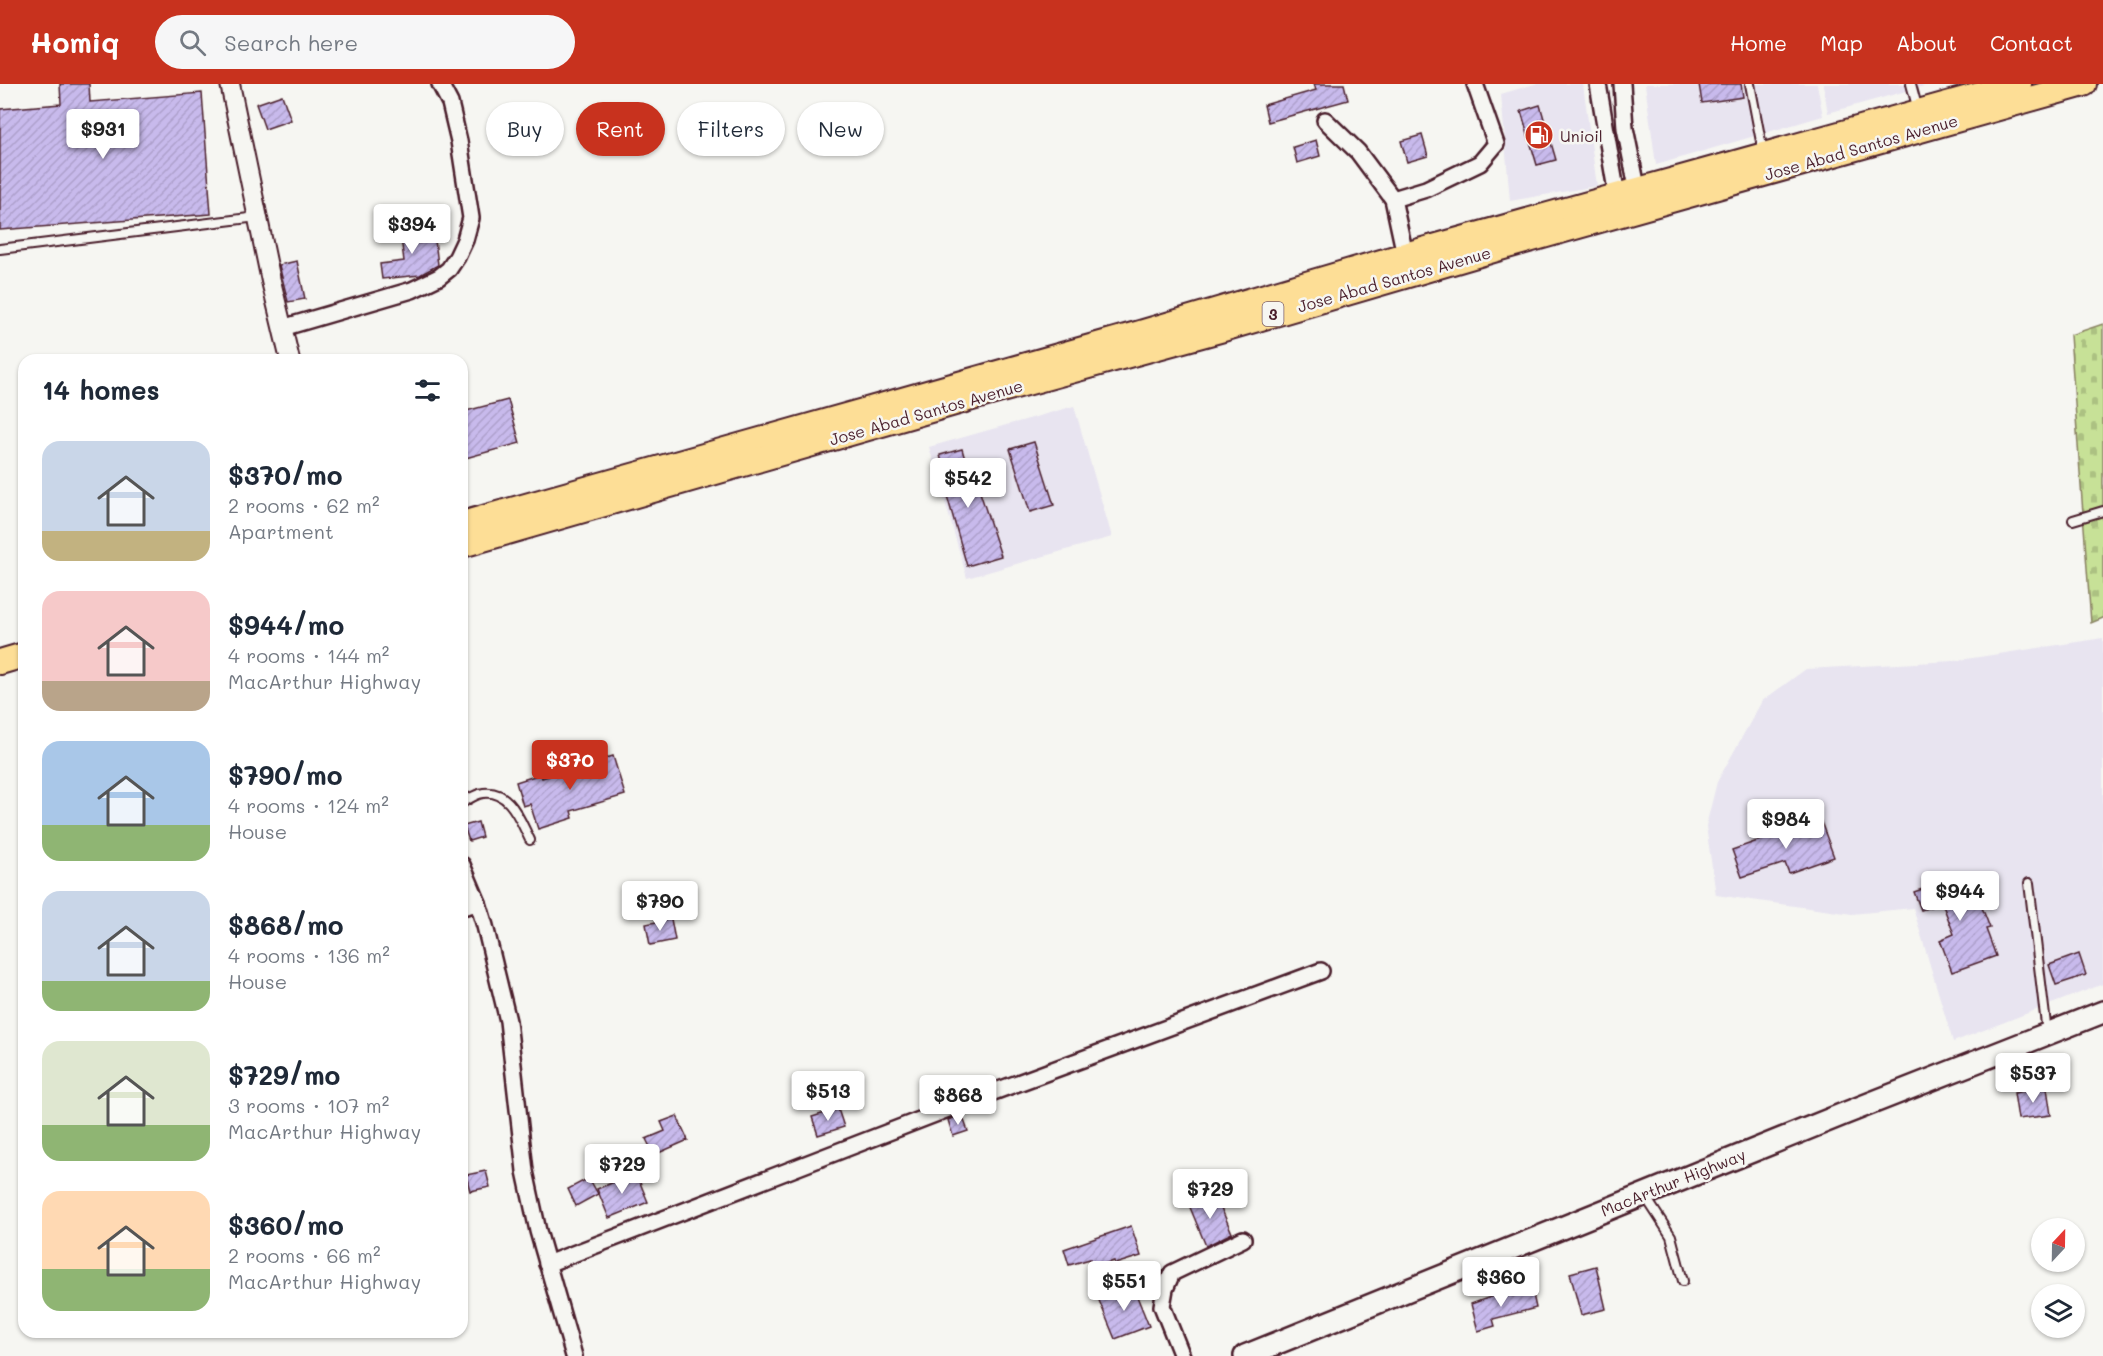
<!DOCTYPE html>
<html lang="en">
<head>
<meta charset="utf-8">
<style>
  :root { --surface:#fff; --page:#f6f6f7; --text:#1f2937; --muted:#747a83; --accent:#c8321e }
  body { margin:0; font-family:Mali,sans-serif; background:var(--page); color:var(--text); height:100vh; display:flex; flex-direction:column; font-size:22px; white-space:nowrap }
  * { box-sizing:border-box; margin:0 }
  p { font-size:20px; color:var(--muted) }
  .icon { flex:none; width:33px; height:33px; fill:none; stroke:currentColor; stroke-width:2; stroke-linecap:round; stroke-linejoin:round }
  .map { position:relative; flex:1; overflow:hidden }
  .drawer { position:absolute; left:18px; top:270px; width:450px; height:984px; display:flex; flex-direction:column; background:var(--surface); border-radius:18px; box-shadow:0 2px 4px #0004 }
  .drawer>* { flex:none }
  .banner { position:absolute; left:486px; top:18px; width:570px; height:54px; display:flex; gap:12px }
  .needle { width:39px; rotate:22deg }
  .buttons { position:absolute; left:2031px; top:1134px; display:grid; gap:12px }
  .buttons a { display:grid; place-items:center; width:54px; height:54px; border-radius:50%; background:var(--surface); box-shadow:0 2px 4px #0004; font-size:30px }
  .price { position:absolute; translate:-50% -51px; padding:0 14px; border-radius:6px; background:#fff; color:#222; font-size:20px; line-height:39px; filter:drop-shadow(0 2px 3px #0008) }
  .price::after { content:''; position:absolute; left:50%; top:36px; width:18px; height:14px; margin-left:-9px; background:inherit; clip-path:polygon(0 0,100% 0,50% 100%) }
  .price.current { background:var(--accent); color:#fff }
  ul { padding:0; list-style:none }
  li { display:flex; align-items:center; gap:18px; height:150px; padding:0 24px }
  li span { display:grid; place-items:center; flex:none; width:168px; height:120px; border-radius:18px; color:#555 }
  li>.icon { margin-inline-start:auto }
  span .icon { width:72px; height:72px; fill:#fffc; stroke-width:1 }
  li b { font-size:26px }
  h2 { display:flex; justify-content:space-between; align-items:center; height:72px; padding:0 24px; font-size:26px }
  .pill { padding:0 21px; border-radius:27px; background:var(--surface); box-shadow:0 2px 4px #0004; font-size:21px; line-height:54px }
  .pill.current { background:var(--accent); color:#fff }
  header { display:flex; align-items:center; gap:36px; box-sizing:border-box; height:84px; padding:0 30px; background:var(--accent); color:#fff }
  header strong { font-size:28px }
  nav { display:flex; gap:33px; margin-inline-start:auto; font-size:21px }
  .search { width:420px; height:54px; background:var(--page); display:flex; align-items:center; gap:15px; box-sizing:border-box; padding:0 21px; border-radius:33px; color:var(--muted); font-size:22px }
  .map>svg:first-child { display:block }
</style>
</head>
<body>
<header>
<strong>Homiq</strong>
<div class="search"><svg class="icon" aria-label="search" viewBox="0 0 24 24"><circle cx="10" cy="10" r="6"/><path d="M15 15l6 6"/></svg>Search here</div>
<nav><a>Home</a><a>Map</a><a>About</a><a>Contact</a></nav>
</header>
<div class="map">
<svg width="2103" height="1272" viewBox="0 0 2103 1272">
  <defs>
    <pattern id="cemetery-stones" width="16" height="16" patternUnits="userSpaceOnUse" patternTransform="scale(1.5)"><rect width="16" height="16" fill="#c7e197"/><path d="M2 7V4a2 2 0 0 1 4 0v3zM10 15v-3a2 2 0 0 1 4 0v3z" fill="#acc182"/></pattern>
    <pattern id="building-hatch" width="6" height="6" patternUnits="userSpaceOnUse" patternTransform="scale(1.5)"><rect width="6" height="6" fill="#c8baec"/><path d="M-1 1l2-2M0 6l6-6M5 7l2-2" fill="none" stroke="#ad9fcb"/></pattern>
  </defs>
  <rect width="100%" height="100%" fill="#f6f6f2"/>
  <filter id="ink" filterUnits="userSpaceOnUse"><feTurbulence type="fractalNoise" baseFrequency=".0167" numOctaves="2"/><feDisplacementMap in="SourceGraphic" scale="12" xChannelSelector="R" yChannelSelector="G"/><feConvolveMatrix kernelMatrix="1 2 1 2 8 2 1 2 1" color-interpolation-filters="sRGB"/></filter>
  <g filter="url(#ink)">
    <g fill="#e8e4f0">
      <polygon points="1535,0 1583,0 1597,102 1510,117 1501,10"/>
      <polygon points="1645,0 1817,0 1823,32 1656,81"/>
      <polygon points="1823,0 1931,0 1828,29"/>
      <polygon points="1074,322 1112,453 967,494 929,363"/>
      <polygon points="2103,554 2103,900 1953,958 1913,824 1852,830 1716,811 1706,742 1717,698 1762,617 1806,585 1953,577"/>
    </g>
    <polygon fill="url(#cemetery-stones)" stroke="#888061" stroke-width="1.5" points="2103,240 2103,534 2091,539 2070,251"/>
    <g fill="url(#building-hatch)" stroke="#4a1f2b" stroke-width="1.5">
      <polygon points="60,0 89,0 90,18 202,9 211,130 0,146 0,25 61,20"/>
      <polygon points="1314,0 1344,0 1348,16 1268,38 1264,21 1316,6"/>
      <polygon points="1699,0 1741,0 1743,13 1702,19"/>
      <polygon points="282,11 291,36 265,45 256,20"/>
      <polygon points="1540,21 1556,76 1537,81 1521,27"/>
      <polygon points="1422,51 1428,72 1407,78 1401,57"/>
      <polygon points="1316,56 1320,72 1297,79 1293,63"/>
      <polygon points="416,137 419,159 435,156 438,181 420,191 382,195 380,180 404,177 399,139"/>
      <polygon points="297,177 305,215 288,218 279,181"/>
      <polygon points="508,316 520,359 462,375 462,328"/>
      <polygon points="1034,358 1054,421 1030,428 1010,365"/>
      <polygon points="962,365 966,379 970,378 1001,472 967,482 940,387 944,386 940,371"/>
      <polygon points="613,672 625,711 571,727 573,734 538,745 530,720 523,722 516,698 541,690 542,694"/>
      <polygon points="1820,735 1834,773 1789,789 1785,779 1742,793 1732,766"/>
      <polygon points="478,738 482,753 469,757 464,742"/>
      <polygon points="1962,791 1970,810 1976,808 1990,844 1986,845 1996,872 1952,888 1940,856 1954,850 1942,819 1921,826 1914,808"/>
      <polygon points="671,835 675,856 650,861 646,840"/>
      <polygon points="2079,870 2086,891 2056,901 2049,881"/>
      <polygon points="2047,1004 2051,1031 2018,1035 2014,1009"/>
      <polygon points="838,1025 844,1043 818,1051 812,1033"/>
      <polygon points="962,1031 968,1047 953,1052 948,1036"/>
      <polygon points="677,1032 688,1056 654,1071 646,1055 665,1047 661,1038"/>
      <polygon points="486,1087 490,1103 470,1107 466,1091"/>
      <polygon points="636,1089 648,1118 609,1134 597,1105"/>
      <polygon points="589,1094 598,1110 576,1122 568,1105"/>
      <polygon points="1215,1110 1232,1149 1206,1162 1189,1121"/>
      <polygon points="1131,1142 1141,1172 1115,1180 1114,1177 1092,1183 1090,1175 1069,1181 1064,1165"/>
      <polygon points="1596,1182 1606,1225 1581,1231 1570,1189"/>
      <polygon points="1132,1200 1149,1242 1115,1255 1098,1214"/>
      <polygon points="1510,1206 1512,1212 1532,1206 1536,1224 1493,1235 1495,1242 1478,1247 1471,1220"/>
    </g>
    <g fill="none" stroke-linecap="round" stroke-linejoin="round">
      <g stroke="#4a1f2b" stroke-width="12">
        <g id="service">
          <polyline points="1750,0 1763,68"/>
          <polyline points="1911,0 1918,26"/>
          <polyline points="0,165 257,133"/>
          <polyline points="2073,436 2103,427"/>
          <path d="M462,719C467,716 473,712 479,710C509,702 520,736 530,756"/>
          <polyline points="2029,799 2047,949"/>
          <polyline points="1645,1112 1671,1152 1683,1197"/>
        </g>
      </g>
      <g stroke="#4a1f2b" stroke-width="20">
        <g id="minor">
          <polyline points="1598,0 1618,118"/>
          <polyline points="1622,0 1625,44 1639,113"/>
          <polyline points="1325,36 1358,68 1393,115 1407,180"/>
          <polyline points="1393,115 1426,105 1480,79 1496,60 1475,0"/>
          <polyline points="282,244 412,206 439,193 449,185 457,173 465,156 471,134 459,57 450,19 440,0"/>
          <polyline points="462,781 478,819 485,842 508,937 525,1087 538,1147 574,1272"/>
          <polyline points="462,823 478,819"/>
          <polyline points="547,1180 961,1020 1321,887"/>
          <polyline points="1182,1272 1162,1222 1165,1205 1172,1189 1243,1155"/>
        </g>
      </g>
      <g stroke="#4a1f2b" stroke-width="22">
        <polyline id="tertiary" points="230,0 271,197 290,276"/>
      </g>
      <g stroke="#4a1f2b" stroke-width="26">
        <polyline id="secondary" points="1245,1272 1846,1029 2103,928"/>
      </g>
      <g stroke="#4a1f2b" stroke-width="28">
        <g id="trunk">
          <polyline points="462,440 1140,249 1405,171 2019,0"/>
          <polyline points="462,461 972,314 1220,246 1500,164 2084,0"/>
          <polyline points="0,578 24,571"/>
        </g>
      </g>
      <use href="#service" stroke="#f6f6f2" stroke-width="8"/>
      <use href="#minor" stroke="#f6f6f2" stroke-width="15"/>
      <use href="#tertiary" stroke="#f6f6f2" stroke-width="18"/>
      <use href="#secondary" stroke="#f6f6f2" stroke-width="21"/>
      <use href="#trunk" stroke="#fdde96" stroke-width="24"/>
    </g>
  </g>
  <defs>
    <g id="fuel-disc" transform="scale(1.5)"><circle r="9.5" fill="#c8321e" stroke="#f6f6f2"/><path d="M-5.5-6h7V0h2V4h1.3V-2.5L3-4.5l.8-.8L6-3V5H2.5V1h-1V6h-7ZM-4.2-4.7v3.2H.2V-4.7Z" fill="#fff"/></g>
  </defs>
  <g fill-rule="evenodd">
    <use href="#fuel-disc" x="1539" y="51"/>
  </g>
  <g text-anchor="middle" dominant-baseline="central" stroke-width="5" stroke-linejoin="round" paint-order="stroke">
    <rect fill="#f6f6f2" stroke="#7e6067" stroke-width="1.5" x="1262.5" y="218" width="21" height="24" rx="4.5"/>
    <g font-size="15" font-weight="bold" fill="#4a1f2b">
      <text x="1273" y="230">3</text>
    </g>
    <g font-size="16" fill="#4a1f2b" stroke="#f6f6f2" text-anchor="start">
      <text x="1560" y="51">Unioil</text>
    </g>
    <g font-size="16" fill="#4a1f2b" stroke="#f6f6f2">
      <text transform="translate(1861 63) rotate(-16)">Jose Abad Santos Avenue</text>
      <text transform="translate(1394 195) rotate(-16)">Jose Abad Santos Avenue</text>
      <text transform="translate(926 328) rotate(-16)">Jose Abad Santos Avenue</text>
      <text transform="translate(1673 1098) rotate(-22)">MacArthur Highway</text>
    </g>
  </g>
</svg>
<div class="buttons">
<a><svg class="needle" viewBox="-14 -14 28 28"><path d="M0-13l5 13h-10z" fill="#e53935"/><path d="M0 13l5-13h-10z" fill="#747a83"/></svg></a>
<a><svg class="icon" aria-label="layers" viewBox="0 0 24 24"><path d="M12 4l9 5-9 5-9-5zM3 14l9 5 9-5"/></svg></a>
</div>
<b class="price" style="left:103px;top:76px">$931</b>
<b class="price" style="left:412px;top:171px">$394</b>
<b class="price" style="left:968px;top:425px">$542</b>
<b class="price current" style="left:570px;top:707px">$370</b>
<b class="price" style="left:1786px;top:766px">$984</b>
<b class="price" style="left:1960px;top:838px">$944</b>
<b class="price" style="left:660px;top:848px">$790</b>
<b class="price" style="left:2033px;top:1020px">$537</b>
<b class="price" style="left:828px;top:1038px">$513</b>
<b class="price" style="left:958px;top:1042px">$868</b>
<b class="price" style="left:622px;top:1111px">$729</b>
<b class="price" style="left:1210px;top:1136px">$729</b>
<b class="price" style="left:1501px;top:1224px">$360</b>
<b class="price" style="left:1124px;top:1228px">$551</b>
<div class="banner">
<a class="pill">Buy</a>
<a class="pill current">Rent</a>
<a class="pill">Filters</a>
<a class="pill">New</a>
</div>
<section class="drawer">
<h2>14 homes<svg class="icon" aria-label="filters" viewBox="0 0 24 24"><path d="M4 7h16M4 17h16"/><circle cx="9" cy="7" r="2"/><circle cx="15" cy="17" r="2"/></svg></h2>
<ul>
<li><span style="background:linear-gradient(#c9d6e8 75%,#c2b280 0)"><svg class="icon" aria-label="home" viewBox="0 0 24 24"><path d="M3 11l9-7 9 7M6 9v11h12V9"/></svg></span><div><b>$370/mo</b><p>2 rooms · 62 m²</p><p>Apartment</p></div></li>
<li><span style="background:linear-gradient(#f6c9c9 75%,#b9a48a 0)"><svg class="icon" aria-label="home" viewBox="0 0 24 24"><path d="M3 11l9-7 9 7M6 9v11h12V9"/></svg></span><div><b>$944/mo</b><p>4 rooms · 144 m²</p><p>MacArthur Highway</p></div></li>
<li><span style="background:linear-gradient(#a9c7e8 70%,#8fb573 0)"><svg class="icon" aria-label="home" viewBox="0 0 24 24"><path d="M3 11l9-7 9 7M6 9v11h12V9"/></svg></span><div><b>$790/mo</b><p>4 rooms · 124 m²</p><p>House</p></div></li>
<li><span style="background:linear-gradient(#c9d6e8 75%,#8fb573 0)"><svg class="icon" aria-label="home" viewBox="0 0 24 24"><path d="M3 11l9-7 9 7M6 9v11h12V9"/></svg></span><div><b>$868/mo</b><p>4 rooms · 136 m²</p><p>House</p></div></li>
<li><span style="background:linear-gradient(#dfe7d0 70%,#8fb573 0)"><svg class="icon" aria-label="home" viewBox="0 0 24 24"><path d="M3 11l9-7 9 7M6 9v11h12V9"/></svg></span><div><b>$729/mo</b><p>3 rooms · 107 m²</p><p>MacArthur Highway</p></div></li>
<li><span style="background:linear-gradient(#ffd9b3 65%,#8fb573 0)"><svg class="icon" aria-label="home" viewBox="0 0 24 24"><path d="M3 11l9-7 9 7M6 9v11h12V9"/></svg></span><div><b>$360/mo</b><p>2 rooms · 66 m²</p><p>MacArthur Highway</p></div></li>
</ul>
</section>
</div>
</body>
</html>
